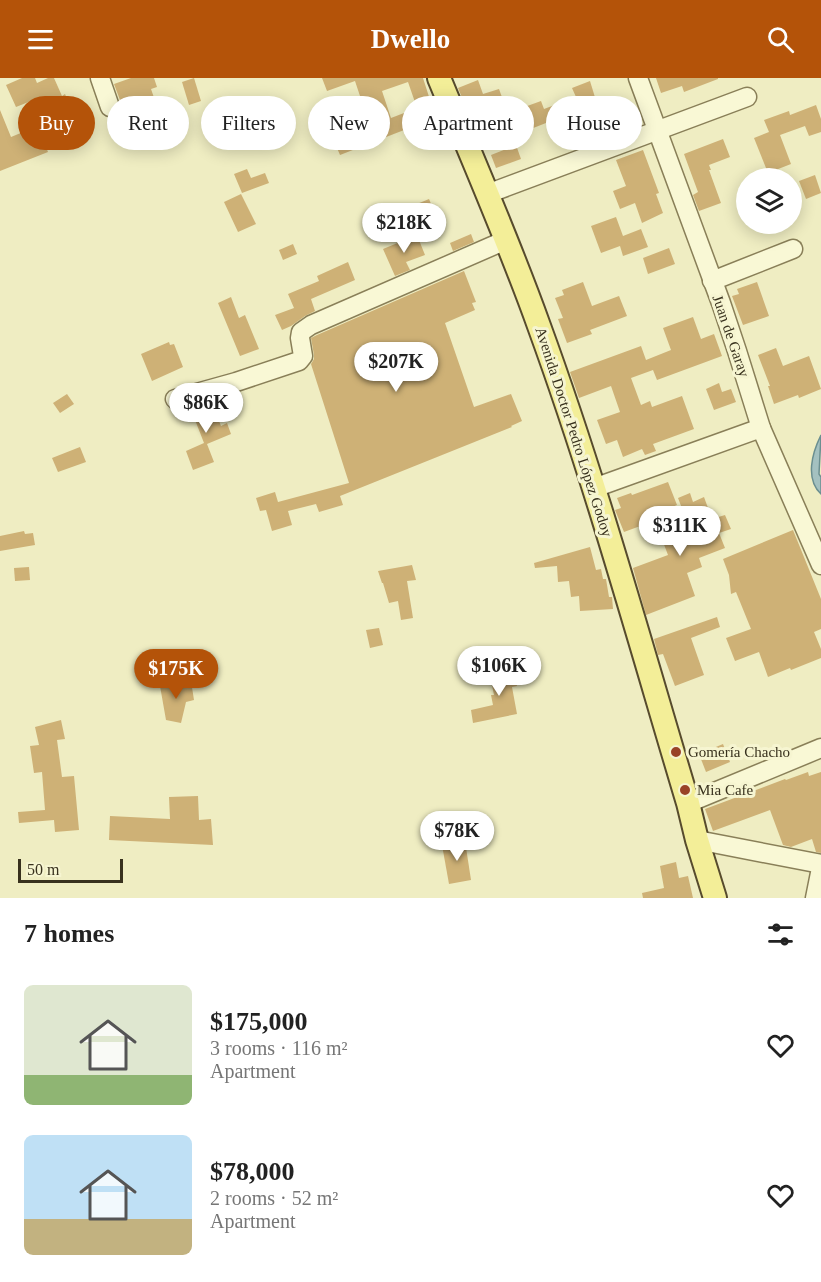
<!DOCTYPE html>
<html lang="en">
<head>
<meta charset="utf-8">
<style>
  :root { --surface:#fff; --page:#f2f2f2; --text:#222; --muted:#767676; --accent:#b45309 }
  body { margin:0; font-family:Georgia,serif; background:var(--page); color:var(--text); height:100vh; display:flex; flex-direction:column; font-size:22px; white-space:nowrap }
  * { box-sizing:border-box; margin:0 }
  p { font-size:20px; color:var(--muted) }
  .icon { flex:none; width:33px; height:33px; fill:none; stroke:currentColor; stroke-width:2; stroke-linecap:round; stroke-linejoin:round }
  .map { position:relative; height:820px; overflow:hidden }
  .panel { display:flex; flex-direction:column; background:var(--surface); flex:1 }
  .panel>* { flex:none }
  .hud { position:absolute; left:18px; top:18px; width:786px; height:54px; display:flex; gap:12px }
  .buttons { position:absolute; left:736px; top:90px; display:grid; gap:12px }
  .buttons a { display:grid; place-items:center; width:66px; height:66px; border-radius:50%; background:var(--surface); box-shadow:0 3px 15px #0003; font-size:30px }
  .scale { position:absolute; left:18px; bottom:15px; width:105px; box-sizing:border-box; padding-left:6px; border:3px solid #38311d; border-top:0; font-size:16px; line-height:21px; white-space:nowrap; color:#38311d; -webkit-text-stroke:4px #f6f5d1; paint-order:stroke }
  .price { position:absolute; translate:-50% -51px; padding:0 14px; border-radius:21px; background:#fff; color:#222; font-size:20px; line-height:39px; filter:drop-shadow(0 2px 3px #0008) }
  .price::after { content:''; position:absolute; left:50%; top:36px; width:18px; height:14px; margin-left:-9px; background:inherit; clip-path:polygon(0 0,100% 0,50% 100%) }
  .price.on { background:var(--accent); color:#fff }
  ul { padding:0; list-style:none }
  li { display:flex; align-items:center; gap:18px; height:150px; padding:0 24px }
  li span { display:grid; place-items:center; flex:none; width:168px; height:120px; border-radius:9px; color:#555 }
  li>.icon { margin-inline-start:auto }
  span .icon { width:72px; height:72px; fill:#fffc; stroke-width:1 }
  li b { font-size:26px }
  h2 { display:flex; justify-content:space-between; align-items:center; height:72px; padding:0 24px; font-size:26px }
  .tag { padding:0 21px; border-radius:27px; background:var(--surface); box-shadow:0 3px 15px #0003; font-size:21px; line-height:54px }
  .tag.on { background:var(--accent); color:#fff }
  header { display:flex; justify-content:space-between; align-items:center; height:78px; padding:0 24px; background:var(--accent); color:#fff; font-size:27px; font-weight:800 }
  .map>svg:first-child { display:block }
</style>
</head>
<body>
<header><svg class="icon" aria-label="menu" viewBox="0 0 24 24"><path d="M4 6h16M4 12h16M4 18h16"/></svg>Dwello<svg class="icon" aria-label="search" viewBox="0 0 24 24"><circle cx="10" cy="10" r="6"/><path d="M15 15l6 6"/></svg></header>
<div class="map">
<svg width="821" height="820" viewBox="0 0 821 820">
  <rect width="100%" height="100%" fill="#efedc2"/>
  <path fill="#a4c1c0" stroke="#6b8f90" stroke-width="1.5" d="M821,357L819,396L821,399V416C805,401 812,375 821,357Z"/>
  <g fill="#ceb176" fill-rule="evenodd">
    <polygon points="22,0 35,0 37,5 48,0 54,0 62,18 65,16 72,32 66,35 74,52 44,64 48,74 0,93 0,32 11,59 45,45 36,21 16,29 6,7"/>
    <polygon points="131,0 154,0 157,9 151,11 160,37 137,45 128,19 120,22 114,6"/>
    <polygon points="194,0 201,23 189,27 182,4"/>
    <path d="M322,0H423L431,25L434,23L440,38L340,77L334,63L370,48L355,3L327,13ZM408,4L417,30L391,40L382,13Z"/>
    <polygon points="656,0 718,0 718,1 684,14 682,8 661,15"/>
    <polygon points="478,2 483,16 499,11 507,33 473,46 458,10"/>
    <polygon points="590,3 601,39 569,52 573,64 561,69 551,43 508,60 500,38 541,23 544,31 576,19 572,10"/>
    <polygon points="816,27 821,41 821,54 809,58 805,48 780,57 791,86 768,95 754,60 769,54 764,42 789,33 790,37"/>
    <polygon points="626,31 631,45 608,54 603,40"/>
    <polygon points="723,61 730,79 709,87 711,92 709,92 721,125 699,133 693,117 698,114 684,76"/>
    <polygon points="516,67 521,81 496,90 491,77"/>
    <polygon points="643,72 659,115 656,116 663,135 642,145 635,125 620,131 613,113 626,108 616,82"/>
    <polygon points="247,91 251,100 265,95 269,105 242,115 234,96"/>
    <polygon points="815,97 821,115 806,121 799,103"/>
    <polygon points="241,116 256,146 238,154 224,124"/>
    <polygon points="429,121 435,135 422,140 417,126"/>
    <polygon points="616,139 623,158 641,151 648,169 623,178 620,168 601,175 591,148"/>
    <polygon points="471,156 474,164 453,173 450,165"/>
    <polygon points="417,157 425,177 406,184 410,192 395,198 383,171"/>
    <polygon points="293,166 297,176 283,182 279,172"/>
    <polygon points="669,170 675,186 648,196 643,180"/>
    <polygon points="348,184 355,202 311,221 315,233 305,238 291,248 282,252 275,237 294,230 288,216 319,203 317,198"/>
    <polygon points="464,193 476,224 472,225 475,232 445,245 474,329 511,316 522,343 511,348 512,349 340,418 343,427 319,434 316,426 288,433 292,447 272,453 266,432 260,433 256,420 275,414 278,424 349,405 311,286 314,281 314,277 311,260 317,257"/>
    <polygon points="583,204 592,228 619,218 627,238 590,252 592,256 567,265 558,241 563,240 555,220 564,217 562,212"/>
    <polygon points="757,204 769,238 743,247 732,218 739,216 737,211"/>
    <polygon points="231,219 239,240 245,237 259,271 240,278 218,225"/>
    <polygon points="693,239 701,261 714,256 722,278 657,302 653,292 631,300 641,327 650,323 652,329 682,318 694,351 653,366 656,373 645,377 642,371 623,379 617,362 606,366 597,342 620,334 611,308 579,320 570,294 641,268 646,282 671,272 663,250"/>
    <polygon points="169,264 170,267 174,266 183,289 152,303 141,276"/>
    <polygon points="776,270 783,288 809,278 821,311 799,320 798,317 774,326 768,308 770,308 758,277"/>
    <polygon points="719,305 722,314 731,311 736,324 714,332 706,311"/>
    <polygon points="67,316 74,326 60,335 53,325"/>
    <polygon points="211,323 221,348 227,345 231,356 207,366 214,384 193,392 186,373 204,365 190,329"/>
    <polygon points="80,369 86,384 58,394 52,380"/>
    <polygon points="668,404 677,427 660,434 662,440 624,454 615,432 621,430 617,420 631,415 632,417"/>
    <polygon points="690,415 693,424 704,419 712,441 725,437 731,451 719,455 725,470 699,480 702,489 687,495 695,518 646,537 633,490 668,477 660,456 688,446 678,420"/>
    <polygon points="793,452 821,521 821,551 814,554 821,571 821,580 791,592 790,590 768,599 759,574 735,583 726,560 751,551 736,514 731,516 729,497 723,481"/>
    <polygon points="24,453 25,456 33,455 35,467 0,473 0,458"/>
    <polygon points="590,469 596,492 601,491 603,501 606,501 609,519 612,519 613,531 580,533 579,518 571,519 569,503 558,504 557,488 535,490 534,485"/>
    <polygon points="412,487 416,502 407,503 413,540 401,542 398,523 389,525 383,505 382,505 378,493"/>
    <polygon points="29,489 30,502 15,503 14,490"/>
    <polygon points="717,539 720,549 691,560 704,597 675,608 663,576 658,577 654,561"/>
    <polygon points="379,550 383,567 370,570 366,552"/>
    <polygon points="513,588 517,608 512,609 517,636 473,645 471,632 493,627 491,617 494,617 489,593"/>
    <polygon points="191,603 194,622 186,624 181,645 166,642 160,608"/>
    <polygon points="61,642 65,661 57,662 62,699 74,698 79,752 55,754 54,742 19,745 18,734 45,732 42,694 34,695 30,668 39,667 35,649"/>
    <polygon points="723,666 730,684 706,694 699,676"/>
    <polygon points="808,694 809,698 821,694 821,775 816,774 812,761 791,769 783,767 770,732 713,753 705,731 785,701 786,702"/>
    <polygon points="198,718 199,742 211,741 213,767 109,762 110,738 170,741 169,719"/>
    <polygon points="465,763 471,802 449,806 442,767"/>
    <polygon points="676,784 679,800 688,798 693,820 643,820 642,815 664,810 660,788"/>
  </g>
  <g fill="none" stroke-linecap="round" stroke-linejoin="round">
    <g stroke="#897f58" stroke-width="21">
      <g id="minor">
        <polyline points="100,0 110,29"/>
        <polyline points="487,116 747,19"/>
        <polyline points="712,203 793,171"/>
        <polyline points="175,321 236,304 299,283 303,278 300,260 301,254 311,247 506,162"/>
        <polyline points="761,350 821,487"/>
        <polyline points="594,410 761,350 737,273 721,225 638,0"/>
        <polyline points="688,725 821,670"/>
        <polyline points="697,762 821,786"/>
        <polyline points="815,820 821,790"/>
      </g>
    </g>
    <g stroke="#574b2d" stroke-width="26">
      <path id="major" d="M439,0C473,82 509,164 539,248C596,404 640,565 688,725L697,762L715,820"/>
    </g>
    <use href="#minor" stroke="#f9f8d5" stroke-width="18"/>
    <use href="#major" stroke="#f3ee98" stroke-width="22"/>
  </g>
  <g fill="#994327" stroke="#f6f5d1" stroke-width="2">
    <circle cx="676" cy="674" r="6"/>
    <circle cx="685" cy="712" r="6"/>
  </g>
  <g text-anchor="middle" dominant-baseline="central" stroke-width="6" stroke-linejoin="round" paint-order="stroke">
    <g font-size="15" fill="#38311d" stroke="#f6f5d1">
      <text transform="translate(731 258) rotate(71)">Juan de Garay</text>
      <text transform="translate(574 354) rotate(72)">Avenida Doctor Pedro López Godoy</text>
    </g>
    <g font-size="15" fill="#38311d" stroke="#f6f5d1" text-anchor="start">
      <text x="688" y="674">Gomería Chacho</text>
      <text x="697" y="712">Mia Cafe</text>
    </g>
  </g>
</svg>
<div class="buttons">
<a><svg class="icon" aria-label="layers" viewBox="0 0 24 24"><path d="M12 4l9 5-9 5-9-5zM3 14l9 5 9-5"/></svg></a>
</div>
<div class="scale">50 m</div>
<b class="price" style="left:404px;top:176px">$218K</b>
<b class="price" style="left:396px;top:315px">$207K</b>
<b class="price" style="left:206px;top:356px">$86K</b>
<b class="price" style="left:680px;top:479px">$311K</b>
<b class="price" style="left:499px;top:619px">$106K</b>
<b class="price on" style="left:176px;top:622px">$175K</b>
<b class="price" style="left:457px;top:784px">$78K</b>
<div class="hud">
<a class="tag on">Buy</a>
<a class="tag">Rent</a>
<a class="tag">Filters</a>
<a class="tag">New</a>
<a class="tag">Apartment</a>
<a class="tag">House</a>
</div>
</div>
<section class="panel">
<h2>7 homes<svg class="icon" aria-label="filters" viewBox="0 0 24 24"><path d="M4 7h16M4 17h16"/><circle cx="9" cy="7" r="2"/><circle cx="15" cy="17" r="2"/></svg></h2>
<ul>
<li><span style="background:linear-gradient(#dfe7d0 75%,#8fb573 0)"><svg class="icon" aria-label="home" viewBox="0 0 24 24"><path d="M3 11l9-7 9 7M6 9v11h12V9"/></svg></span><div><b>$175,000</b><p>3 rooms · 116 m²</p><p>Apartment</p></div><svg class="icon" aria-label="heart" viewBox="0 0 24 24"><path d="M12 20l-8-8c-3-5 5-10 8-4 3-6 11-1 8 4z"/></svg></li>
<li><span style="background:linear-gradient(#bfe0f5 70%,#c2b280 0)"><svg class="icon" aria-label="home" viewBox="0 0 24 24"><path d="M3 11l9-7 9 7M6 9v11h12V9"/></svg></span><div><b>$78,000</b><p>2 rooms · 52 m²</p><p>Apartment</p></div><svg class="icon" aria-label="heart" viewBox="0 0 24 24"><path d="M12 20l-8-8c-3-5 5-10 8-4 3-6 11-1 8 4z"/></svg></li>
</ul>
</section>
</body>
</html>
